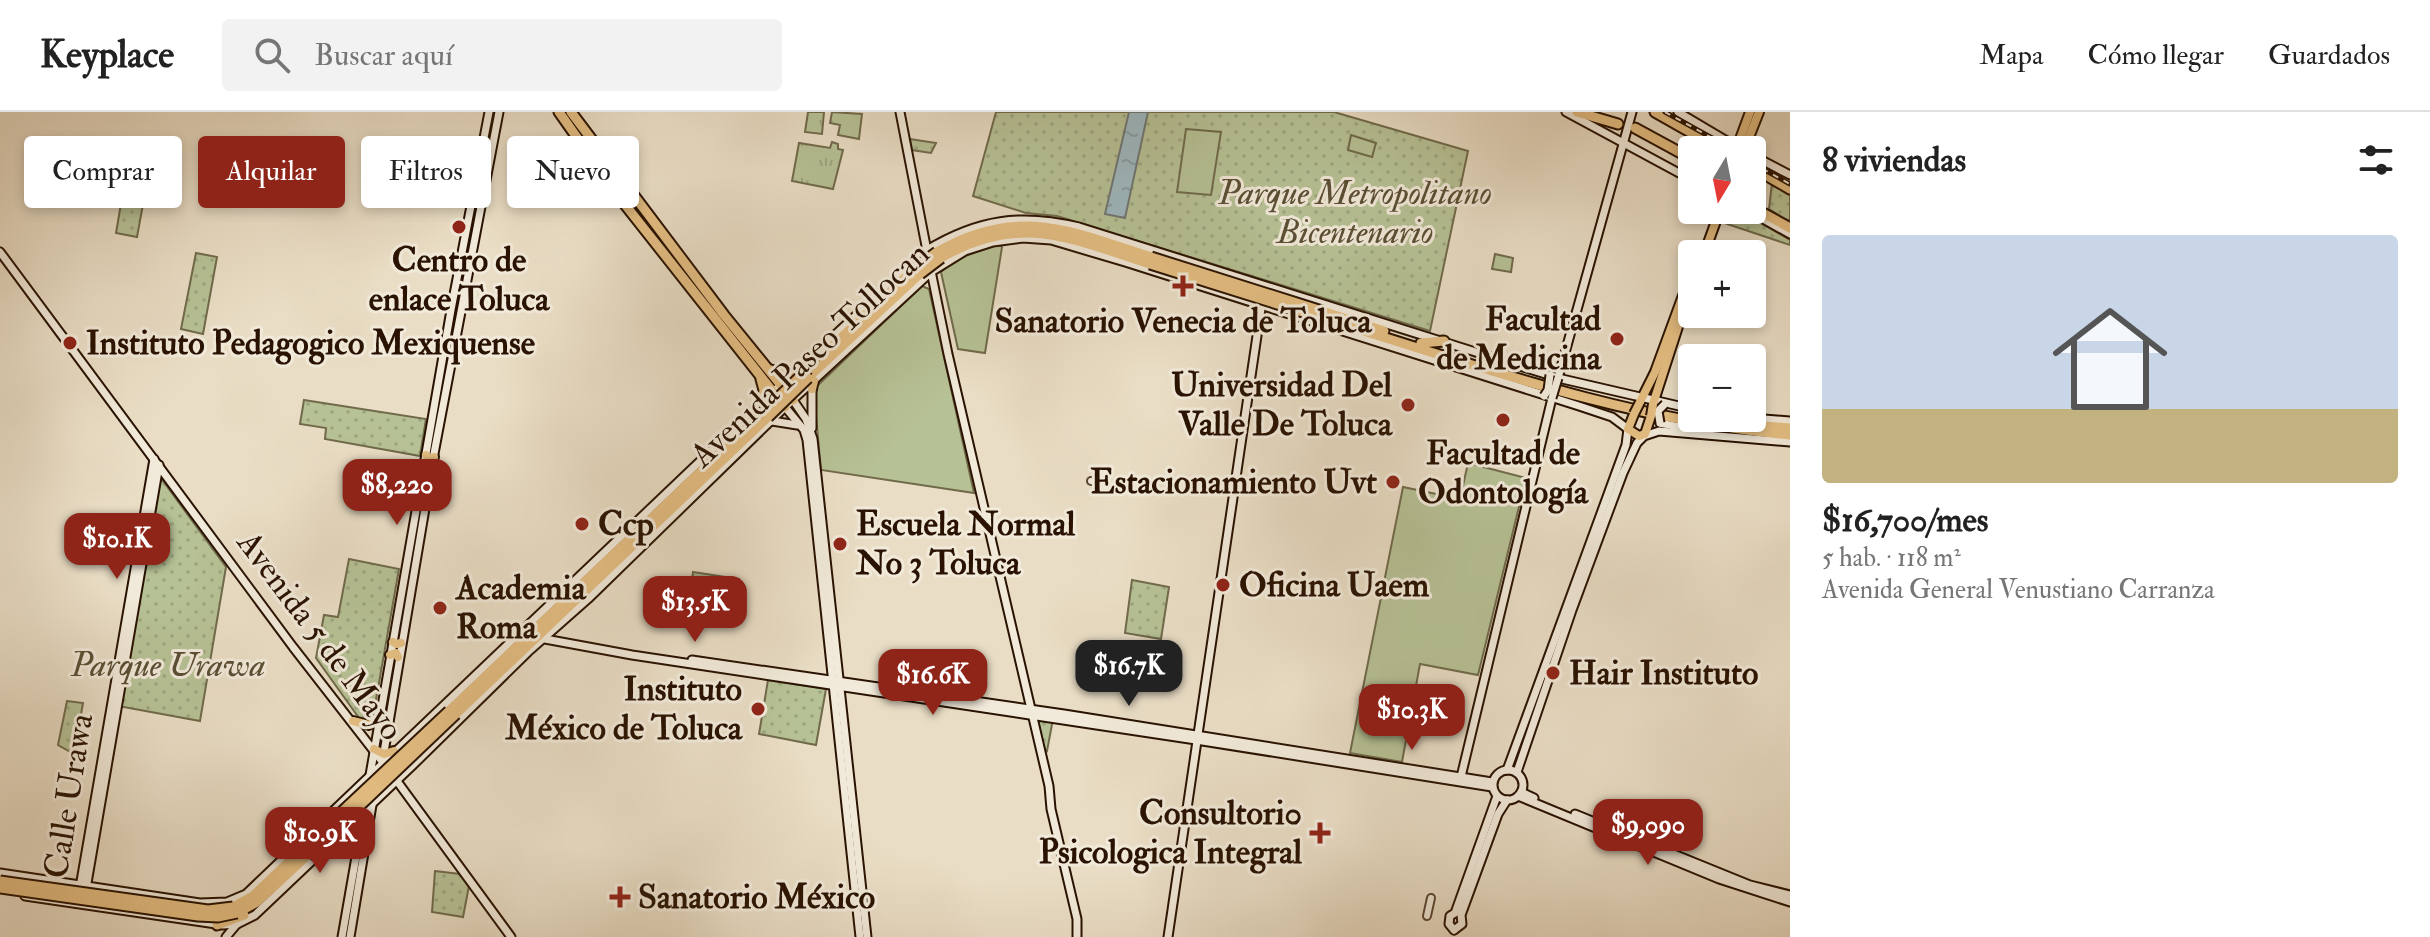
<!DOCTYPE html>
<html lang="es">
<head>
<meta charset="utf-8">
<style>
  :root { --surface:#fff; --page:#f2f2f2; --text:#222; --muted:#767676; --line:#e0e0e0; --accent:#8f2418 }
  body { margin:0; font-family:"IM FELL Double Pica",serif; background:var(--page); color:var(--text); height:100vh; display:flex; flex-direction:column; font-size:30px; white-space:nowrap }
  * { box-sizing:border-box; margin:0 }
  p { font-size:26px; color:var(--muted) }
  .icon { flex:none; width:44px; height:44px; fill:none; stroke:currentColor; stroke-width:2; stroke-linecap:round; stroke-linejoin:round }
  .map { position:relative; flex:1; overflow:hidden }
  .panel { display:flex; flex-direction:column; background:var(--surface); width:640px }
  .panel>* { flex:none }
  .guide { position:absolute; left:24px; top:24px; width:760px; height:72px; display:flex; gap:16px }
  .needle { width:52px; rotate:190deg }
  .controls { position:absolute; left:1678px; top:24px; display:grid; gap:16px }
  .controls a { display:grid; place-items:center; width:88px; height:88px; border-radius:8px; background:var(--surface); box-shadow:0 4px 12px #0003; font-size:40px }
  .price { position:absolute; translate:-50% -68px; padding:0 18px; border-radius:16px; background:var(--accent); color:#fff; font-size:26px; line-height:52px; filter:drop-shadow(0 2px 4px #0008) }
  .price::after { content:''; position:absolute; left:50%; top:48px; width:24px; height:18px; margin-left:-12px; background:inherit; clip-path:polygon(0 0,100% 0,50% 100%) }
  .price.current { background:#222; color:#fff }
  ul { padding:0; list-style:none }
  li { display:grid; align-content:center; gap:16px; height:424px; padding:0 32px }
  li span { display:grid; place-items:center; height:248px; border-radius:8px; color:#555 }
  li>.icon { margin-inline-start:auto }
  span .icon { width:144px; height:144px; fill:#fffc; stroke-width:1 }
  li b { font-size:34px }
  h2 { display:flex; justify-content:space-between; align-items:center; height:96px; padding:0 32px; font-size:34px }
  .tag { padding:0 28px; border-radius:8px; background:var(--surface); box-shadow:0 4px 12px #0003; font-size:28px; line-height:72px }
  .tag.current { background:var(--accent); color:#fff }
  header { display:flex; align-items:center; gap:48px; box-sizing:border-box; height:112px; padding:0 40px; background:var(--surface); border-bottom:2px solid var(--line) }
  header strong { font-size:38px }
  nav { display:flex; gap:44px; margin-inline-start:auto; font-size:28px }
  .search { width:560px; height:72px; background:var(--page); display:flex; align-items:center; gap:20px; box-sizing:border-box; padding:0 28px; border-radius:8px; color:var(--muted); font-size:30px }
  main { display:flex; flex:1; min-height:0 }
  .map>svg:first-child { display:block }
</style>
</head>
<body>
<header>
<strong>Keyplace</strong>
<div class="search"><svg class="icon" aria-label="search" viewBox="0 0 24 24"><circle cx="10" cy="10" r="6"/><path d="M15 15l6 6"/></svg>Buscar aquí</div>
<nav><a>Mapa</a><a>Cómo llegar</a><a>Guardados</a></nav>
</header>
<main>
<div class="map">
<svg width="1790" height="825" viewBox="0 0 1790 825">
  <defs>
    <pattern id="grass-tufts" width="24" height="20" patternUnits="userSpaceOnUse" patternTransform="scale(2)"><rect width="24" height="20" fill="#b6c195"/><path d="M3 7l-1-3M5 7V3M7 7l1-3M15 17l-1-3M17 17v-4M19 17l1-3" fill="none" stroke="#9ca57f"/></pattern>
    <pattern id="park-dots" width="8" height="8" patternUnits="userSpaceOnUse" patternTransform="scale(2)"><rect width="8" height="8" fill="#b6c195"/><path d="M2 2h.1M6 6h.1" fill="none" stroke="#9ca57f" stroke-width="1.8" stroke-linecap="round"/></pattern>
    <pattern id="water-ripples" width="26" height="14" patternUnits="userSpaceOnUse" patternTransform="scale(2)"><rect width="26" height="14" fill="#9db8c0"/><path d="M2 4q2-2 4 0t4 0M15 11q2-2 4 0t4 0" fill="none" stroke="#879da3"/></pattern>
  </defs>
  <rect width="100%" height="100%" fill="#e9ddc5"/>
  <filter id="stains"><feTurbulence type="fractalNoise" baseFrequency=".0025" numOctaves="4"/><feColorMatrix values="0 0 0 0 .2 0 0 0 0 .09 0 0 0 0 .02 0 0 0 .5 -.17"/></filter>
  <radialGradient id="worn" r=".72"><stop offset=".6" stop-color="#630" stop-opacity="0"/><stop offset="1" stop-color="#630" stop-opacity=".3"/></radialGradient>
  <g fill="url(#grass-tufts)" stroke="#706a4b" stroke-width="2">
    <polygon points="808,0 824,0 822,22 805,20"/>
    <polygon points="832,0 862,2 859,27 838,23 840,13 830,11"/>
    <polygon points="832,30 838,32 838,37 843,38 833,77 792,69 799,31 830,36"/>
    <polygon points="1495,142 1513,146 1511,160 1492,157"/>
  </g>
  <g fill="url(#park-dots)" stroke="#706a4b" stroke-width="2">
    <polygon points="996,0 1334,0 1468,39 1430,219 1057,104 1026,101 973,84"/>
    <polygon points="910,27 936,31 931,41 912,38"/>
    <polygon points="130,39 152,43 137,125 116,121"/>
    <polygon points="1772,71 1790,80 1790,110 1769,97"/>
    <polygon points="1729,98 1739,98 1790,128 1790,133 1724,111"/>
    <polygon points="196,141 217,145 203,222 181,217"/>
    <polygon points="304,288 426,307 420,344 325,327 326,316 300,312"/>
    <polygon points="158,369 163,369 226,455 200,609 118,594"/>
    <polygon points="349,447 399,457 373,605 365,609 359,606 316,546 324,503 338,505"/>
    <polygon points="693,460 739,467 734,506 688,499"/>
    <polygon points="1132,468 1169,475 1161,527 1125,521"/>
    <polygon points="768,568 826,577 816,633 759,622"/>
    <polygon points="67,589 83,591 74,642 58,633"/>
    <polygon points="1037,605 1053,607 1047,639 1044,637"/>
    <polygon points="435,759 460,762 469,774 463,805 432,800"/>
  </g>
  <g fill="#b6c195" stroke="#706a4b" stroke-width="2">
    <polygon points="1186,17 1221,20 1211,83 1177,80"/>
    <polygon points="1351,23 1376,31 1372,45 1348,38"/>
    <polygon points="998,132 1002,135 985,241 958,237 941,160 954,148"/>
    <polygon points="922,174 929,177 974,381 821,358 814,283 816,275"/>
    <polygon points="1468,351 1526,366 1478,563 1420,552 1402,650 1350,641 1403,375 1460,387"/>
  </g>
  <polygon fill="url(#water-ripples)" stroke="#6f7674" stroke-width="2" points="1129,0 1148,0 1125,106 1105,102"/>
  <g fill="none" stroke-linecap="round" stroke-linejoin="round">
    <g stroke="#594532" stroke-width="10">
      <g id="tertiary">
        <polyline points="1091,369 1097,369"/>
        <polyline points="1427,804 1431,786"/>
      </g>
    </g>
    <g stroke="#291201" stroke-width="11">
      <g id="secondary">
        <polyline points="900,0 927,139"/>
        <polyline points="1566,0 1692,68"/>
        <polyline points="1678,0 1742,38"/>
        <polyline points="1752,43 1790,63"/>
        <polyline points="1747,98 1790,122"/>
        <polyline points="0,140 293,535 384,652"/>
        <polyline points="931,159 948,242 1049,674 1051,697 1077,807 1077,825"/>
        <polyline points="1558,266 1632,0"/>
        <polyline points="793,288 806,307 813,327 867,825"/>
        <polyline points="785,295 804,318 807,328 860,825"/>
        <polyline points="1752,306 1790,309"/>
        <polyline points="772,309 797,313"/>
        <polyline points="1660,311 1689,317"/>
        <polyline points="812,316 812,277"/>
        <polyline points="433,347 499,0"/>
        <polyline points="545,527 632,543 1196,628 1492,675"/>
        <polyline points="692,548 1064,602 1492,670"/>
        <polyline points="383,646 432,355"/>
        <circle cx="1508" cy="673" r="15"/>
        <polyline points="1517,660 1572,498 1623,361 1637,331 1644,324 1659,319 1790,330"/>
        <polyline points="370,663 451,198 489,0"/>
        <polyline points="394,665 511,825"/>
        <polyline points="1460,669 1552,286"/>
        <polyline points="1521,680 1534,686"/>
        <polyline points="1518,684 1719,767 1790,790"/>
        <polyline points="1575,702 1750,773 1790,783"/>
        <path d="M0,761L200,791L227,790L246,782L759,293L927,138C978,107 1021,101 1079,115L1558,266L1692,297"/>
        <polyline points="80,775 154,347"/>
        <polyline points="86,777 159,353"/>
        <polyline points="25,784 223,813 237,812 255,803 413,653 528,540 588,487 785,295 931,160 965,139 993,130 1023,126 1051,128 1125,150 1579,294 1612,305 1628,317 1626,333 1507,658"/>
        <polyline points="1454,818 1449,812 1450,804 1455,801 1497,684"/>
        <polyline points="1454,818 1462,812 1461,803 1498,702 1507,688"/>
        <polyline points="226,825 236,813"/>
        <polyline points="342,825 364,699"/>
        <polyline points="350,825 372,693"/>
        <polyline points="1168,825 1262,190"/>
      </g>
    </g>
    <g stroke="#291201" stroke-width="12">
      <g id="primary">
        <polyline points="1736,38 1750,0"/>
        <polyline points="1744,38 1759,0"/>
        <polyline points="1704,142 1720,98"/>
        <polyline points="812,277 814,269"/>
        <polyline points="1640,290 1655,260 1692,159"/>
        <polyline points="1653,292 1686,190"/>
        <polyline points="1634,302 1628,317 1639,324 1645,322 1651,304"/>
        <polyline points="426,343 429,347 434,345"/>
        <polyline points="393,530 396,532 401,531"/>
        <polyline points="390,543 396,541 398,545"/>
        <polyline points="353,609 369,613 380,605"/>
        <polyline points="374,637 384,642 394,639"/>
        <polyline points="351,712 361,719"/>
      </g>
    </g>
    <g stroke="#291201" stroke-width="13">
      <g id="trunk">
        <polyline points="559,0 619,85 785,295"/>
        <polyline points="571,0 724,203 793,288"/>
        <polyline points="1577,0 1618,12"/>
        <polyline points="1655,0 1722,38"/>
        <polyline points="1635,16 1692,47"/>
        <polyline points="1752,55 1790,77"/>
        <polyline points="1752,95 1790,116"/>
        <path d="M937,140C1017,93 1071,119 1151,145"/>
        <path d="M941,146C1020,100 1071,127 1150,152"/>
        <polyline points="1322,199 1384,219"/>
        <path d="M1322,206C1477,254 1627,308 1790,323"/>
        <polyline points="1421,231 1444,229"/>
        <polyline points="827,239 915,156"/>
        <polyline points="771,258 783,261 798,258"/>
        <polyline points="812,262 920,162"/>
        <polyline points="761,267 764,278 762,291"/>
        <polyline points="1739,312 1790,316"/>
        <polyline points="449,599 762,301"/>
        <polyline points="456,602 768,305"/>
        <polyline points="233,795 253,784 301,738"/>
        <polyline points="237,801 257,790 307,744"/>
        <polyline points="217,813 244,803"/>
      </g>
    </g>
    <use href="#tertiary" stroke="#f1e9d9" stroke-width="6"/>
    <use href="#secondary" stroke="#f1e9d9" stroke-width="7"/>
    <use href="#primary" stroke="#e4be82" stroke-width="8"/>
    <use href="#trunk" stroke="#e4be82" stroke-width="9"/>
    <g stroke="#291201" stroke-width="5">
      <g id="rail">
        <polyline points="1665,0 1734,38"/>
        <polyline points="1752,51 1790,72"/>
      </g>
    </g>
    <use href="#rail" stroke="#f1e9d9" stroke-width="2" stroke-dasharray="6" stroke-linecap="butt"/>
    <g stroke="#291201" stroke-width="11" stroke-linecap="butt">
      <g id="secondary-bridge">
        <polyline points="1544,284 1548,278 1550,263"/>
        <polyline points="1552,286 1558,266"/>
        <polyline points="1660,311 1658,299 1665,292"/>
      </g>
    </g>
    <g stroke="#291201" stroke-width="12" stroke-linecap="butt">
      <g id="primary-bridge">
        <polyline points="1634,302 1640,290"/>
        <polyline points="1651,304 1653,292"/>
      </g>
    </g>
    <g stroke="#291201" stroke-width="13" stroke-linecap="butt">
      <g id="trunk-bridge">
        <polyline points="1151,145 1322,199"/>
        <polyline points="1150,152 1322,206"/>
        <polyline points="915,156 937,140"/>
        <polyline points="920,162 941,146"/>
        <polyline points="762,301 808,257"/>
        <polyline points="768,305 808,266"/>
        <polyline points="301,738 449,599"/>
        <polyline points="307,744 456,602"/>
        <polyline points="0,769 208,798 233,795"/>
        <polyline points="0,776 198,804 218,805 237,801"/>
      </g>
    </g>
    <use href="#secondary-bridge" stroke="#f1e9d9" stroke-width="7"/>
    <use href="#primary-bridge" stroke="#e4be82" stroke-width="8"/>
    <use href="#trunk-bridge" stroke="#e4be82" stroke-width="9"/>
  </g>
  <g fill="#8f2418" stroke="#f1e9d9" stroke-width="3">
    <circle cx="459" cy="115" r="8"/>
    <path d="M1179 162h8v8h8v8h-8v8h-8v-8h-8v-8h8z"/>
    <circle cx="1617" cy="227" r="8"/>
    <circle cx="70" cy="231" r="8"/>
    <circle cx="1408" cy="293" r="8"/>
    <circle cx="1503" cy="308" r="8"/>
    <circle cx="1393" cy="370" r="8"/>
    <circle cx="582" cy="412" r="8"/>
    <circle cx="840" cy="432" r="8"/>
    <circle cx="1223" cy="473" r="8"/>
    <circle cx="440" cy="496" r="8"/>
    <circle cx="1553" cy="561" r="8"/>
    <circle cx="758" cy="597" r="8"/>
    <path d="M1316 709h8v8h8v8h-8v8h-8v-8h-8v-8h8z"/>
    <path d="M616 773h8v8h8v8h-8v8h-8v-8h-8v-8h8z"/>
  </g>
  <g text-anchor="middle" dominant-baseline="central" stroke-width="6" stroke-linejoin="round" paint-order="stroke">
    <g font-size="34" font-style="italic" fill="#5a4f35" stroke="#f1e9d9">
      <text x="1355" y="81">Parque Metropolitano<tspan x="1355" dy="39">Bicentenario</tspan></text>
      <text x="168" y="553">Parque Urawa</text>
    </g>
    <g font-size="34" font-weight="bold" fill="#291201" stroke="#f1e9d9" text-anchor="start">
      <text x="459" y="148" text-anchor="middle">Centro de<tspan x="459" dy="39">enlace Toluca</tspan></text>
      <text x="1601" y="207" text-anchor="end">Facultad<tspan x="1601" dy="39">de Medicina</tspan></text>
      <text x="1183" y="209" text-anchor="middle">Sanatorio Venecia de Toluca</text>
      <text x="86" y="231">Instituto Pedagogico Mexiquense</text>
      <text x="1392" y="273" text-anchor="end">Universidad Del<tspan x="1392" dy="39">Valle De Toluca</tspan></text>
      <text x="1503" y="341" text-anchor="middle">Facultad de<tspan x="1503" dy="39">Odontología</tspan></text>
      <text x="1377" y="370" text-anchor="end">Estacionamiento Uvt</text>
      <text x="598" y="412">Ccp</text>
      <text x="856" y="412">Escuela Normal<tspan x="856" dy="39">No 3 Toluca</tspan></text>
      <text x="1239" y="473">Oficina Uaem</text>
      <text x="456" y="476">Academia<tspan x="456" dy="39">Roma</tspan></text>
      <text x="1569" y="561">Hair Instituto</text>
      <text x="742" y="577" text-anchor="end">Instituto<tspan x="742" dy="39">México de Toluca</tspan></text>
      <text x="1302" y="701" text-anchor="end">Consultori0<tspan x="1302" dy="39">Psicologica Integral</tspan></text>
      <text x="638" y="785">Sanatorio México</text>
    </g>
    <g font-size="34" fill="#291201" stroke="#f1e9d9">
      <text transform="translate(810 243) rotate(-43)">Avenida Paseo Tollocan</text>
      <text transform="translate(320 524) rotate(53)">Avenida 5 de Mayo</text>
      <text transform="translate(69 684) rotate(-81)">Calle Urawa</text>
    </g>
  </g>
  <rect width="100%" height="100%" filter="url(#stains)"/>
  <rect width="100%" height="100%" fill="url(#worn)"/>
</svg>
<div class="controls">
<a><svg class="needle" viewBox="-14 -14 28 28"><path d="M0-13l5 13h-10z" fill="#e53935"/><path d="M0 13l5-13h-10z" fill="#767676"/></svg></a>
<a>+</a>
<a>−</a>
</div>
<b class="price" style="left:397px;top:415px">$8,220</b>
<b class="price" style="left:117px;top:469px">$10.1K</b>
<b class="price" style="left:695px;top:532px">$13.5K</b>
<b class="price current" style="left:1129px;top:596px">$16.7K</b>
<b class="price" style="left:933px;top:605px">$16.6K</b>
<b class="price" style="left:1412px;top:640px">$10.3K</b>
<b class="price" style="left:1648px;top:755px">$9,090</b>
<b class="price" style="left:320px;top:763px">$10.9K</b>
<div class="guide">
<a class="tag">Comprar</a>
<a class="tag current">Alquilar</a>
<a class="tag">Filtros</a>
<a class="tag">Nuevo</a>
</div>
</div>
<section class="panel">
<h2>8 viviendas<svg class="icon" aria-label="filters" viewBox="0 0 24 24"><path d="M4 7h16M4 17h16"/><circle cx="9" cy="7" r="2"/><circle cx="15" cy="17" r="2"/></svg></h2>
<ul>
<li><span style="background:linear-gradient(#c9d6e8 70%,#c2b280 0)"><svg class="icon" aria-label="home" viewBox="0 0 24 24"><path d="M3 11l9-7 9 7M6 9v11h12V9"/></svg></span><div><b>$16,700/mes</b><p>5 hab. · 118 m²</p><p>Avenida General Venustiano Carranza</p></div></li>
</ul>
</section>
</main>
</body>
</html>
